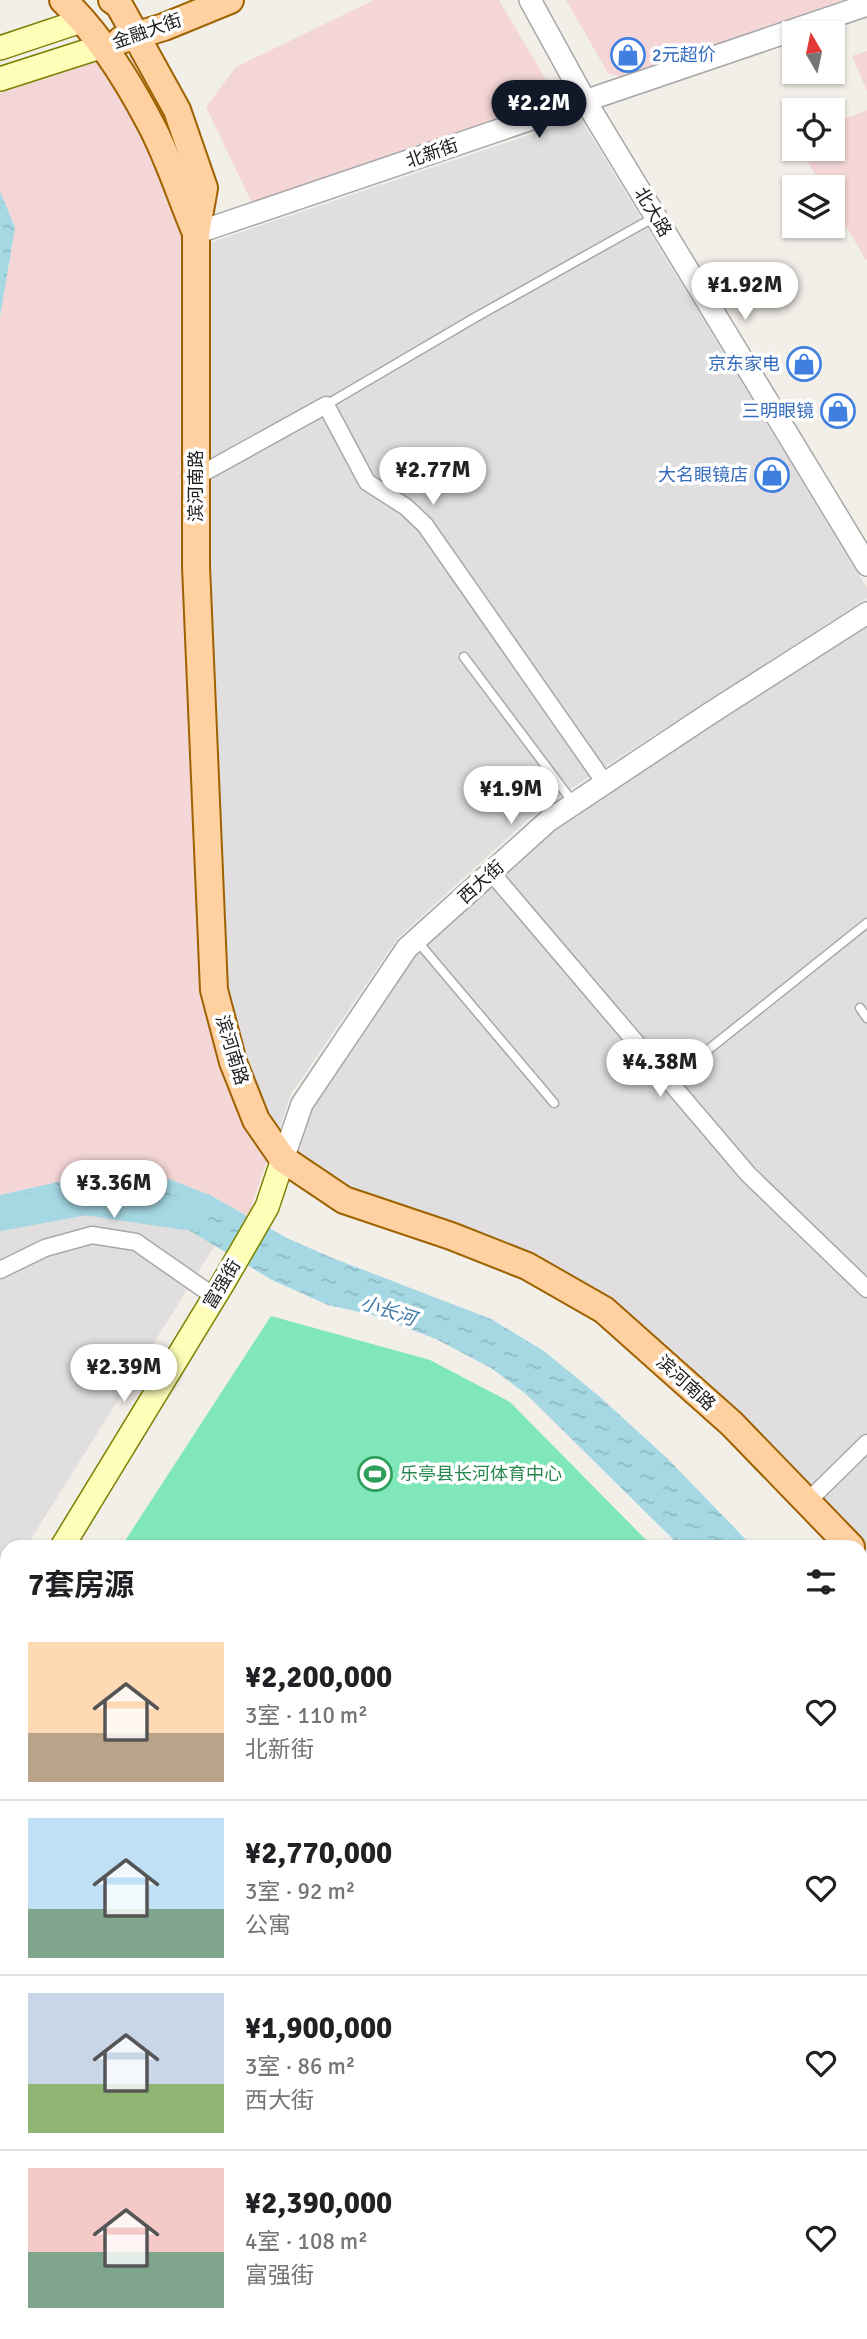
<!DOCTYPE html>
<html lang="zh">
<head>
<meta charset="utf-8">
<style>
  :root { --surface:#fff; --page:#f2f2f2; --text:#202124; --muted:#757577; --line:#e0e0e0; --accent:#111827 }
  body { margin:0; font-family:Signika,"Noto Sans SC",sans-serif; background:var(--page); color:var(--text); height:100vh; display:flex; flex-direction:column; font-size:26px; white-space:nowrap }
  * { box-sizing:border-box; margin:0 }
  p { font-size:23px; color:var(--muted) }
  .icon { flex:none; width:38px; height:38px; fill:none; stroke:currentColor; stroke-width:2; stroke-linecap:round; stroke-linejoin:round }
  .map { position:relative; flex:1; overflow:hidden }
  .sheet { position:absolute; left:0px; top:1540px; width:868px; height:800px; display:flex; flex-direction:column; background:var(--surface); border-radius:21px 21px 0 0; box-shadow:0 2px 5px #0004 }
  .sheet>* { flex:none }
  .needle { width:46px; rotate:351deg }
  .tools { position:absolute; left:782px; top:21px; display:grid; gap:14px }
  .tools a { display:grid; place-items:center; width:63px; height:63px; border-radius:0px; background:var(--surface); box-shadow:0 2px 5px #0004; font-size:35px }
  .price { position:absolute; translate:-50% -60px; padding:0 16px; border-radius:24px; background:#fff; color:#222; font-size:23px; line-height:46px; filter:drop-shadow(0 2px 4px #0008) }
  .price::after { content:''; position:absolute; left:50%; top:42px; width:21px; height:16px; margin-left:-10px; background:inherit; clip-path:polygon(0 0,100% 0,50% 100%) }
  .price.active { background:var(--accent); color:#fff }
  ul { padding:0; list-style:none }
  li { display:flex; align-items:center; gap:21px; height:175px; padding:0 28px }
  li+li { border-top:2px solid var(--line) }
  li span { display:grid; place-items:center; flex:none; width:196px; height:140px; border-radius:0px; color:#555 }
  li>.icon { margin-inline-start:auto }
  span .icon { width:84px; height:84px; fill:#fffc; stroke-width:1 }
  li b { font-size:30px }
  h2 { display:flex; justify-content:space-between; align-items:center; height:84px; padding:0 28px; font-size:30px }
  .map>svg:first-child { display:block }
</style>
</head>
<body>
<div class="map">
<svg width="867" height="2339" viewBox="0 0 867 2339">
  <defs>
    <pattern id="water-ripples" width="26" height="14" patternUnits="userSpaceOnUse" patternTransform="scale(1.75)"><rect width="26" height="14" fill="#a5d8e3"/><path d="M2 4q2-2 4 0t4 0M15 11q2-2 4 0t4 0" fill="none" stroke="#8eb9c2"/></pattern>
  </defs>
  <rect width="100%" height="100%" fill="#f2eee8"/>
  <g fill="#e0dede">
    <polygon points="580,118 867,588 867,598 538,810 398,938 291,1094 279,1130 263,1112 244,1057 225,989 208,563 209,243"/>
    <polygon points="867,625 867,1552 738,1417 610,1302 348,1192 296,1153 312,1109 414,953 555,829 714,722"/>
    <polygon points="100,1201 135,1204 177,1223 215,1245 26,1547 7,1547 7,1578 0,1589 0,1230 65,1205"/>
    <polygon points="861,2314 867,2319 867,2339 608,2339 614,2333 861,2333"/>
  </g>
  <g fill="#f4d6d7">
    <polygon points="374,0 499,0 553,92 541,107 252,203 206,107 236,67"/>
    <polygon points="566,0 844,0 623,78 608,73"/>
    <polygon points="867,51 867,91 852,56"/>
    <polygon points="97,58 144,131 187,236 203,992 268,1158 252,1204 252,1218 210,1195 161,1176 30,1188 0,1195 0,317 15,228 0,191 0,93"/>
    <polygon points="867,110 867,259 866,260 833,204 833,187 823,187 800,149 833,149 833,123"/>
  </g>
  <polygon fill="#fffee4" points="7,1787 7,2333 614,2333 609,2339 181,2339 178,2337 176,2339 0,2339 0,1796"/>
  <polygon fill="#c3fec5" points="867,2172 867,2301 861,2295 861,2178"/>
  <g fill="#80e7ba">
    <polygon points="271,1316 430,1360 510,1402 653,1547 121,1547"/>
    <polygon points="861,1758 867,1764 867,2131 861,2138"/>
  </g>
  <g fill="url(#water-ripples)">
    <polygon points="0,191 15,228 0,317"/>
    <polygon points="115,1169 161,1176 210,1195 287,1238 330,1257 491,1319 544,1351 600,1397 669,1460 753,1547 681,1547 526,1394 491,1368 436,1339 373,1315 328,1305 272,1280 177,1223 135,1204 100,1201 65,1205 0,1230 0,1195"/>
    <polygon points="861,1655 867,1661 867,1730 861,1724"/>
  </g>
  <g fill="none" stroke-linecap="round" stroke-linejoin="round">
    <polyline stroke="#a5d8e3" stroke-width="32" points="0,1215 85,1199 185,1214"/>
    <g stroke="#a8a8a8" stroke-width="11">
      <g id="service">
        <polyline points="326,405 476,317 653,218"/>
        <polyline points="464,657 572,801"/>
        <polyline points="418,942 554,1103"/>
        <polyline points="860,1008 867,1018"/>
        <polyline points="669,1081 867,923"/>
      </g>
    </g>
    <g stroke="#a8a8a8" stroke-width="19">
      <g id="minor">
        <polyline points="196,477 326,405 367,482 406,507 425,525 605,783"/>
        <polyline points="491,872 748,1174 867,1289"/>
        <polyline points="0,1270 45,1248 92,1235 136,1242 215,1297"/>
        <polyline points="807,1502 867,1443"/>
        <polyline points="861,2154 867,2147"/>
      </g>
    </g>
    <g stroke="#a8a8a8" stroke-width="24">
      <g id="tertiary">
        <polyline points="530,0 586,102 867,565"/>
        <polyline points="196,233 867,5"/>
        <polyline points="283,1159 302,1104 407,948 548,821 709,714 867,613"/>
      </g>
    </g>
    <g stroke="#7a8100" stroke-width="26">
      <g id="secondary">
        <polyline points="0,48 84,20"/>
        <polyline points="0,79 103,46"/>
        <polyline points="62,1547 223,1283 267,1207 283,1159"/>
        <polyline points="0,1645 7,1634"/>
      </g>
    </g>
    <g stroke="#9f6200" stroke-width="30">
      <g id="primary">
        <path d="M63,0C99,34 127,79 150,123C168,156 181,198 196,233"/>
        <polyline points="112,0 119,5 177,110 204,188 196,233 196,566 214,990 233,1062 256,1120 283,1159 344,1200 451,1236 527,1266 604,1310 732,1424 851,1547"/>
        <polyline points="121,40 164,27 230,0"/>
      </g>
    </g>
    <use href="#service" stroke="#fff" stroke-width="8"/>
    <use href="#minor" stroke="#fff" stroke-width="16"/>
    <use href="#tertiary" stroke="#fff" stroke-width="21"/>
    <use href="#secondary" stroke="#fffeb9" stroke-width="23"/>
    <use href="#primary" stroke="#ffd1a0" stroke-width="26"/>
  </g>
  <defs>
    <g id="shop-ring" transform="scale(1.75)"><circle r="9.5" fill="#fff" stroke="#3f7fe0" stroke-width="1.5"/><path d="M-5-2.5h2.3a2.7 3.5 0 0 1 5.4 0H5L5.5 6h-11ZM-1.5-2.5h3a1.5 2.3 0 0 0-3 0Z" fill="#3f7fe0"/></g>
    <g id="stadium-ring" transform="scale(1.75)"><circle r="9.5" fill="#fff" stroke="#2e9e5b" stroke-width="1.5"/><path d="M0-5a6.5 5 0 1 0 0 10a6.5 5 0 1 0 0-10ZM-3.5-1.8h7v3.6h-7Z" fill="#2e9e5b"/></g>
  </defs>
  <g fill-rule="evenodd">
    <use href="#shop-ring" x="628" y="55"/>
    <use href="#shop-ring" x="804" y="364"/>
    <use href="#shop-ring" x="838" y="411"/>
    <use href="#shop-ring" x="772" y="475"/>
    <use href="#stadium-ring" x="375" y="1474"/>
  </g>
  <g text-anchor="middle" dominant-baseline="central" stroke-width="7" stroke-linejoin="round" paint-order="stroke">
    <g font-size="18" fill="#212121" stroke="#fff">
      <text transform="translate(147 31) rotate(-19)">金融大街</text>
      <text transform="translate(432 153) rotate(-19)">北新街</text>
      <text transform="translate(653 212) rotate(59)">北大路</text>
      <text transform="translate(196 486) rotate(-90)">滨河南路</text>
      <text transform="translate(481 882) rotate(-42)">西大街</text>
      <text transform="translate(232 1050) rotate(73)">滨河南路</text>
      <text transform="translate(222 1284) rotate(-59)">富强街</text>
      <text transform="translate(686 1383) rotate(42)">滨河南路</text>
    </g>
    <g font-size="18" fill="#366cbe" stroke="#fff" text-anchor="end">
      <text x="652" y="55" text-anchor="start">2元超价</text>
      <text x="780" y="364">京东家电</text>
      <text x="814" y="411">三明眼镜</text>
      <text x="748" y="475">大名眼镜店</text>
    </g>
    <g font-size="18" fill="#27864d" stroke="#fff" text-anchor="start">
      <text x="400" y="1474">乐亭县长河体育中心</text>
    </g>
    <g font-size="19" font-style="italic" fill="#3f7aaa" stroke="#fff">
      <text transform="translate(388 1311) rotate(18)">小长河</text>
    </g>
  </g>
</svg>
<div class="tools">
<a><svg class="needle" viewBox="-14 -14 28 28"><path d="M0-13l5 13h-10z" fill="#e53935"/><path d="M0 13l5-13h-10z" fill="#757577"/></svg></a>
<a><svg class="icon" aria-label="locate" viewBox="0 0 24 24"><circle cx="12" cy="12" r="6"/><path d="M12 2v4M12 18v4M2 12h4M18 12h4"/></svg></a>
<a><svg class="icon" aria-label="layers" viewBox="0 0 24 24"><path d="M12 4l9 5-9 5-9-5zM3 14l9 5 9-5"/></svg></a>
</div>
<b class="price active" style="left:539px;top:140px">¥2.2M</b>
<b class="price" style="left:745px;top:322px">¥1.92M</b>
<b class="price" style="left:433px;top:507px">¥2.77M</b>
<b class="price" style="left:511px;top:826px">¥1.9M</b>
<b class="price" style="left:660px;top:1099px">¥4.38M</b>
<b class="price" style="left:114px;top:1220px">¥3.36M</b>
<b class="price" style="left:124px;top:1404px">¥2.39M</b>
<section class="sheet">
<h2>7套房源<svg class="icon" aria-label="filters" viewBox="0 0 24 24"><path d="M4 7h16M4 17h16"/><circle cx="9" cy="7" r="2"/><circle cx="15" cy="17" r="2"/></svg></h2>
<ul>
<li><span style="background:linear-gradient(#ffd9b3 65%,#b9a48a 0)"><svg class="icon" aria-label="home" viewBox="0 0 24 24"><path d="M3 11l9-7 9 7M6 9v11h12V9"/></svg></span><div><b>¥2,200,000</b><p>3室 · 110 m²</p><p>北新街</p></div><svg class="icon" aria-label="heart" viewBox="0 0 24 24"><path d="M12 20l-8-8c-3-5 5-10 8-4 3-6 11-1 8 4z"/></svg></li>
<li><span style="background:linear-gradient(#bfe0f5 65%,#7fa58c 0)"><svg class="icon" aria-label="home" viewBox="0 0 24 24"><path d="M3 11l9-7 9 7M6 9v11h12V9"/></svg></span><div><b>¥2,770,000</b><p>3室 · 92 m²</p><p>公寓</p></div><svg class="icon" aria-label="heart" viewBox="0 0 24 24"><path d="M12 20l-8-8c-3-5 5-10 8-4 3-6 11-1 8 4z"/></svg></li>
<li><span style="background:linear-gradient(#c9d6e8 65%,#8fb573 0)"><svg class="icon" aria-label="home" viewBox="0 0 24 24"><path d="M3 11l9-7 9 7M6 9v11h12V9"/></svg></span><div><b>¥1,900,000</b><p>3室 · 86 m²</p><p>西大街</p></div><svg class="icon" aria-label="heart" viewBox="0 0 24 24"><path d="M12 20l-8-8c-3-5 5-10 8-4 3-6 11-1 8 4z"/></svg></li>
<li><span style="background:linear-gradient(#f6c9c9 60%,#7fa58c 0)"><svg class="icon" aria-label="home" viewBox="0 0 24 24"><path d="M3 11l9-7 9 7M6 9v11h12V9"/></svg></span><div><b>¥2,390,000</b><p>4室 · 108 m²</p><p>富强街</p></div><svg class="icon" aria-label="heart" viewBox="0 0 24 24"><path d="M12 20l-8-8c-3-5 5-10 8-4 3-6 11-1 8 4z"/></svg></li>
</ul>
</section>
</div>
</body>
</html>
